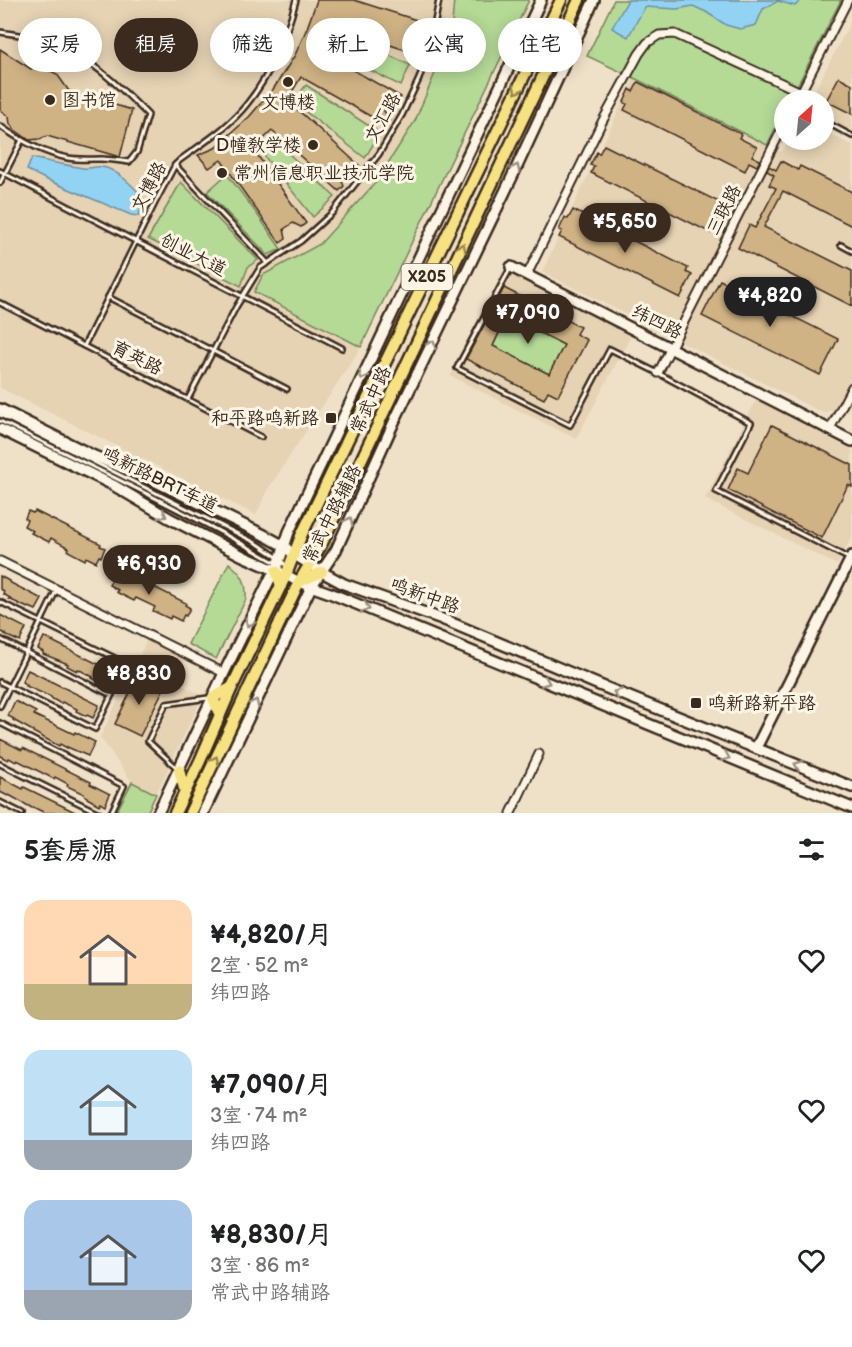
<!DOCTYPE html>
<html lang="zh">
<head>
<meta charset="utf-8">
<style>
  :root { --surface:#fff; --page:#f6f6f6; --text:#202124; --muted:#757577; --accent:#3b2a1e }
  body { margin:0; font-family:"Balsamiq Sans","LXGW WenKai TC",sans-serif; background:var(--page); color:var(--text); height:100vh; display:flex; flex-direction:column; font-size:22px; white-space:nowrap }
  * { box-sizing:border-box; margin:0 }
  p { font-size:20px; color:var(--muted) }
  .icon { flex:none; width:33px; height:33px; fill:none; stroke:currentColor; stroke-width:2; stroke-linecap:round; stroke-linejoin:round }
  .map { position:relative; height:813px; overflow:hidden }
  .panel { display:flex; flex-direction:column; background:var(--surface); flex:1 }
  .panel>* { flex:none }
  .hud { position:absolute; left:18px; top:18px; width:816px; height:54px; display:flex; gap:12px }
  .needle { width:39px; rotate:27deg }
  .controls { position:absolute; left:774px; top:90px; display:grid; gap:12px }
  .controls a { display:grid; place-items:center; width:60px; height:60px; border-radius:50%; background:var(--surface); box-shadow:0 3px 15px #0003; font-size:30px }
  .price { position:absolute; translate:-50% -51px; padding:0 14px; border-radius:21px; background:var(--accent); color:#fff; font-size:20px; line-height:39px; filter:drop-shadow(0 2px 3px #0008) }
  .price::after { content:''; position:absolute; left:50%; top:36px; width:18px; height:14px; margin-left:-9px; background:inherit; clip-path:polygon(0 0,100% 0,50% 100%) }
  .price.current { background:#222; color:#fff }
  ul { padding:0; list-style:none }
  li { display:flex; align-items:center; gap:18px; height:150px; padding:0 24px }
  li span { display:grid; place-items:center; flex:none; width:168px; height:120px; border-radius:18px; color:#555 }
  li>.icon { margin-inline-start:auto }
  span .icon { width:72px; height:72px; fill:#fffc; stroke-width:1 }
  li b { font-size:26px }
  h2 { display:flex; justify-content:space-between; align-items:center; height:72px; padding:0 24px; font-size:26px }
  .tag { padding:0 21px; border-radius:27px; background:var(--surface); box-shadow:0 3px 15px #0003; font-size:21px; line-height:54px }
  .tag.current { background:var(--accent); color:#fff }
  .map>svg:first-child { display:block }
</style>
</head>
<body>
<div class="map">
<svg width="852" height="813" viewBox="0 0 852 813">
  <rect width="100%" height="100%" fill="#efe1c8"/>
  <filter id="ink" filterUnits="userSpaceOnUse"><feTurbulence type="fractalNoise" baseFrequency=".0167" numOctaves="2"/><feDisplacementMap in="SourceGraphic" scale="12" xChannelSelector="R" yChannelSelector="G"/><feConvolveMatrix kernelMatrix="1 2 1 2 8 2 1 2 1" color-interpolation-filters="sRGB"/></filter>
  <g filter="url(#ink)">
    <g fill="#e6d3b4">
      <polygon points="0,0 529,0 361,347 269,488 256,515 0,388"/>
      <polygon points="852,19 852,131 824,117 824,100 810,100"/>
      <polygon points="634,78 782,152 789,140 824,140 824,131 852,145 852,376 835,409 823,413 542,272"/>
      <polygon points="503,271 631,336 576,439 450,376"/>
      <polygon points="756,400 852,450 852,537 837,565 705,499"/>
      <polygon points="147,640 185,660 175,681 203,696 156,794 132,782 100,737"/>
    </g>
    <g fill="#b4da96" stroke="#78825a" stroke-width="1.5">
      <polygon points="454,0 529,0 361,347 254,292 263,275 320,244 376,182 415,121 451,35"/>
      <polygon points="614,0 841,0 790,100 784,100 784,111 767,145 634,78 587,56"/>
      <polygon points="329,34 369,46 410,65 401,86 325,47"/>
      <polygon points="306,85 380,133 365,158 293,102"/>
      <polygon points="273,139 335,197 313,217 261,152"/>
      <polygon points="227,174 257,214 281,249 268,255 207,192"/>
      <polygon points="181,182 258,260 248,267 241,286 148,239"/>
      <polygon points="507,316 564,345 549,374 493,346"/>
      <path d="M229,563C242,574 247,581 246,599L216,659L188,644Z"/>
      <polygon points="132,782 156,794 147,813 116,813"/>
    </g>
    <g fill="#92d3f3" stroke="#6f8f9e" stroke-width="1.5">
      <polygon points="628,0 801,0 795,6 778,1 763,9 756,25 740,29 726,25 706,12 693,6 677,9 645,7 628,37 612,28"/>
      <path d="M32,158C49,162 66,165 83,168C89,169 96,166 102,167C117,169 137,189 145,201L138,216L131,215L45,179L27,170Z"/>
    </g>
    <g fill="#d0b385" stroke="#3b2a1e" stroke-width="1.5" fill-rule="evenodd">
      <polygon points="317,0 354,0 426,23 424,29 416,30 413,40 420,47 418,54 325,24 316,49 401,97 398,102 390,101 384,111 390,120 386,125 301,77 287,100 360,166 356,171 348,168 340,177 344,186 339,191 272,131 253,149 306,223 301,227 293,223 284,229 286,239 280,243 221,160 209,168 198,155 215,148 249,117 274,88 295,55 307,28"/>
      <polygon points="0,49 31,69 40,69 49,70 57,74 69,91 132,110 120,157 47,136 40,139 29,140 15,130 10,124 9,117 0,110"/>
      <polygon points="839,77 852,84 852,114 826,101"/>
      <polygon points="638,82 741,134 739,138 757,147 752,156 760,160 757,166 749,162 745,171 624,110 627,104 624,102 630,89 633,92"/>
      <polygon points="604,145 721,203 719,208 723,210 711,233 591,173 594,166 590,165 597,152 599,154"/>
      <polygon points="781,161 798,170 800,166 852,192 852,226 783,191 764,227 852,271 852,306 738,248 749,225 755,228 776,188 769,185 774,175 767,171 769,166 776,170"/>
      <polygon points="573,210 688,268 686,272 692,275 680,298 559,237 562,231 559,230 565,217 568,219"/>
      <polygon points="720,280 838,339 820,375 702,316"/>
      <path d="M504,288L580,327L576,334L587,340L558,396L548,391L544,399L466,359ZM507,316L564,345L549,374L493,346Z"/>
      <polygon points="772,425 852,465 852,487 848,485 822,538 728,490 738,468 748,473"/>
      <polygon points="28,511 33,513 35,511 101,544 100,546 105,548 101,557 99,556 96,562 86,557 85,560 68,551 69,548 51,538 49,542 31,533 33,531 24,526 27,520 25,518"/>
      <polygon points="114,570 119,573 120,570 186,603 185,605 190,608 186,616 184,615 181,621 171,616 170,619 153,611 155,607 136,598 134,601 116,592 118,590 109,585 112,579 110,578"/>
      <polygon points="0,576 9,581 9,582 42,599 36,610 29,607 28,608 9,599 10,598 3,594 4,591 0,589"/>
      <polygon points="0,615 26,628 20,641 16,639 16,640 5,635 6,634 0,631"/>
      <polygon points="44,637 116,673 109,685 103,682 103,684 92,678 93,677 78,669 77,671 67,666 68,664 43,654 43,652 38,649"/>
      <polygon points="28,670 99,705 93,718 87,715 86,716 76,711 77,709 62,702 61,704 51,698 51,697 26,686 27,685 22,682"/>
      <polygon points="138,676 164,688 140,736 115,724"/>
      <polygon points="15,701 36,712 34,715 74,734 75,732 95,742 88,756 67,747 67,748 60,744 59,746 33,732 33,731 13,720 14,719 8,716"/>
      <polygon points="0,739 22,750 23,748 91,782 90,784 110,794 105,806 100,803 99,805 87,798 87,797 84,795 84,794 67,786 68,784 55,777 54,779 17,760 16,762 9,758 8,760 0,756"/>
      <polygon points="0,777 23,789 24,787 77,813 45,813 33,807 32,808 9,795 8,796 0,792"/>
    </g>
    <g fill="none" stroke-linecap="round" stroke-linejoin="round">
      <g stroke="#3b2a1e" stroke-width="8">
        <g id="lane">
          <path d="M0,32C25,35 49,41 72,52C99,66 126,93 148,115L137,152L129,162C120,161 110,159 101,159C90,159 79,160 68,158C42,153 21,141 0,126"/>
          <polyline points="824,121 852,136"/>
          <polyline points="175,165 268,263"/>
          <polyline points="0,171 342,348"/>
          <polyline points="0,183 22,140"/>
          <polyline points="841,245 852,251"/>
          <polyline points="510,269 457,368 570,425 610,349 658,373 751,423 716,491 850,559"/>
          <polyline points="108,297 287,389"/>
          <polyline points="0,303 261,437"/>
          <path d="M84,346L155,203L175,165L180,160C203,143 229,127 247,104C272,73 286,38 296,0"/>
          <polyline points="188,399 236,307 260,268 301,241 332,213 379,154 402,115 419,79 431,43 439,0"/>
          <polyline points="0,415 258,544 280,559 287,567"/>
          <path d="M0,421C92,467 186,511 276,563"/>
          <polyline points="0,602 127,664 95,729 0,682"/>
          <polyline points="0,639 111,695"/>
          <polyline points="0,706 57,589"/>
          <polyline points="0,723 124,786 111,813"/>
          <polyline points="0,764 99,813"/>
          <polyline points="177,768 148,741 166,704 208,698"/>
          <polyline points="0,802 22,813"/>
        </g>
      </g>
      <g stroke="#3b2a1e" stroke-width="11">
        <g id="street">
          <polyline points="797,100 848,0"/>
          <polyline points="527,275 602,122 639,54 647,43 659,35 675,34 801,92"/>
          <polyline points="658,373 784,125"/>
          <polyline points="830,429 852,387"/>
          <polyline points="0,561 224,673"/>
          <polyline points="511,813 539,754"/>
        </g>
      </g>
      <g stroke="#3b2a1e" stroke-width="14">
        <g id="secondary">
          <polyline points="511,267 852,441"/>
          <polyline points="0,409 94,456 150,479 262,534 284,546 293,554 322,572 344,584 442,619 597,684 852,787"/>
          <polyline points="0,429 113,485 169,518 243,556 286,575 299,582 330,593 852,808"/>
          <polyline points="756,748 852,556"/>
          <polyline points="158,813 224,673 271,577 276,571 289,532 541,0"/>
          <polyline points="203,813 311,587 336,550 394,422 514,173 594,0"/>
        </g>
      </g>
      <g stroke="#3b2a1e" stroke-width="15">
        <g id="primary">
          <polyline points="276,571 281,586"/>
          <polyline points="299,582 322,572"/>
          <polyline points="220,715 213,698 232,687"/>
          <polyline points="179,770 185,792"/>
          <polyline points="175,813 200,761 232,687 286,575 301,536 561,0"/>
          <polyline points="190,813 299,582 321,545 579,0"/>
        </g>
      </g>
      <use href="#lane" stroke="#fcf5e5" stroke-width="3"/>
      <use href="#street" stroke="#fcf5e5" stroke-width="7"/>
      <use href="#secondary" stroke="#fcf5e5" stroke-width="9"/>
      <use href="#primary" stroke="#f7e281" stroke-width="10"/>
    </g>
    <defs><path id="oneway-chevron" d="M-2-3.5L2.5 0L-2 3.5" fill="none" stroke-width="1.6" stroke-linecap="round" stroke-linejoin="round" transform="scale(1.5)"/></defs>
    <g stroke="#998650">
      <use href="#oneway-chevron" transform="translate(517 90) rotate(116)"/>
      <use href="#oneway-chevron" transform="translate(462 247) rotate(-65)"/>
      <use href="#oneway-chevron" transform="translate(215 760) rotate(-65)"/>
    </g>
    <g stroke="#9c9082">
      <use href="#oneway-chevron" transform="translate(516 168) rotate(-65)"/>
      <use href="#oneway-chevron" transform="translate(432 344) rotate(-64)"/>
      <use href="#oneway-chevron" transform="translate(363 376) rotate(115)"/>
      <use href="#oneway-chevron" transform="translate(163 515) rotate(30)"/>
      <use href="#oneway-chevron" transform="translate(349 521) rotate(-65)"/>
      <use href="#oneway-chevron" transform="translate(366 608) rotate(22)"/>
      <use href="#oneway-chevron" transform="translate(249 623) rotate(116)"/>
      <use href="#oneway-chevron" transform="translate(546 682) rotate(22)"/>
      <use href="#oneway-chevron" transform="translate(617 693) rotate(-158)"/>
      <use href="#oneway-chevron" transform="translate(255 703) rotate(-64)"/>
      <use href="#oneway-chevron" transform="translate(726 757) rotate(22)"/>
      <use href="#oneway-chevron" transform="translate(798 765) rotate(-158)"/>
    </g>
  </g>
  <g fill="#3b2a1e" stroke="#fcf5e5" stroke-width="2">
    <circle cx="288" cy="82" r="6"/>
    <circle cx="50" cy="100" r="6"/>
    <circle cx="313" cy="145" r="6"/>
    <circle cx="222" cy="173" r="6"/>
    <rect x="325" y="412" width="12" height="12" rx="3"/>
    <rect x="690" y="697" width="12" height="12" rx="3"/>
  </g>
  <g text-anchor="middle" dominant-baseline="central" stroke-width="6" stroke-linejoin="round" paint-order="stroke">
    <rect fill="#fcf5e5" stroke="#75675a" stroke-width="1.5" x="401.5" y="264" width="51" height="26" rx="4.5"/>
    <g font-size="16" font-weight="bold" fill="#3b2a1e">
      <text x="427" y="277">X205</text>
    </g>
    <g font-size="18" fill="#3b2a1e" stroke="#fcf5e5" text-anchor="start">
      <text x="62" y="100">图书馆</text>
      <text x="288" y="102" text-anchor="middle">文博楼</text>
      <text x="301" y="145" text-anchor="end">D幢教学楼</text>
      <text x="234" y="173">常州信息职业技术学院</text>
      <text x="319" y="418" text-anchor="end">和平路鸣新路</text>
      <text x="708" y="703">鸣新路新平路</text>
    </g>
    <g font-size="18" fill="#3b2a1e" stroke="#fcf5e5">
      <text transform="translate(383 118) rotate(-61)">文汇路</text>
      <text transform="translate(149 187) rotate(-62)">文博路</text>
      <text transform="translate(724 210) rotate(-63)">三联路</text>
      <text transform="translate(193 255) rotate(27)">创业大道</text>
      <text transform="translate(657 322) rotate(27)">纬四路</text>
      <text transform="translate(137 358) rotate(27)">育英路</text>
      <text transform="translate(371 400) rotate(-65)">常武中路</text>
      <text transform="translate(160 480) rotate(26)">鸣新路BRT车道</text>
      <text transform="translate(332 514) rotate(-63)">常武中路辅路</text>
      <text transform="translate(425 596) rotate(20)">鸣新中路</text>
    </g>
  </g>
</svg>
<div class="controls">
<a><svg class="needle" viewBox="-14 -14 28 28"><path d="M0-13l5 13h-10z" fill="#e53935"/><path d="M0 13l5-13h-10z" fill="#757577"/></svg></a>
</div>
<b class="price" style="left:625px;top:254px">¥5,650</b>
<b class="price current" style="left:770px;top:328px">¥4,820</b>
<b class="price" style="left:528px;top:345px">¥7,090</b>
<b class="price" style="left:149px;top:596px">¥6,930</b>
<b class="price" style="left:139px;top:706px">¥8,830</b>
<div class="hud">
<a class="tag">买房</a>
<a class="tag current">租房</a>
<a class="tag">筛选</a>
<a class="tag">新上</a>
<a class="tag">公寓</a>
<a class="tag">住宅</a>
</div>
</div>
<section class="panel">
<h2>5套房源<svg class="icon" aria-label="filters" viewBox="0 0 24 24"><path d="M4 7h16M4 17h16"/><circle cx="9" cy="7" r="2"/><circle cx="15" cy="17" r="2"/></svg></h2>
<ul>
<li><span style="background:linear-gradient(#ffd9b3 70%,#c2b280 0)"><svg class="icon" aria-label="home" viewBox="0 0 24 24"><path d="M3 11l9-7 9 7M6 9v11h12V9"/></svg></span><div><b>¥4,820/月</b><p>2室 · 52 m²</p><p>纬四路</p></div><svg class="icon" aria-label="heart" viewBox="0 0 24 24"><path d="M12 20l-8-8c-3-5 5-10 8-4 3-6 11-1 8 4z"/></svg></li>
<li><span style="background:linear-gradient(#bfe0f5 75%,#9aa5b1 0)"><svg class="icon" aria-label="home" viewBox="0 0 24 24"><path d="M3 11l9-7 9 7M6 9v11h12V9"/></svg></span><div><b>¥7,090/月</b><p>3室 · 74 m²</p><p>纬四路</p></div><svg class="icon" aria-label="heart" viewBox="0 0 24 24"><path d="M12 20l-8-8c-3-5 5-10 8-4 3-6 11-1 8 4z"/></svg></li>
<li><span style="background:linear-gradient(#a9c7e8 75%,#9aa5b1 0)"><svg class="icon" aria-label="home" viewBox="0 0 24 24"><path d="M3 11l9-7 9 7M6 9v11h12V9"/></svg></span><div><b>¥8,830/月</b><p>3室 · 86 m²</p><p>常武中路辅路</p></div><svg class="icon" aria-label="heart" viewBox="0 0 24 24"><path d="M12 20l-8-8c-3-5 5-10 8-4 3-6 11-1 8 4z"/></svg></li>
</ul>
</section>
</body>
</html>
